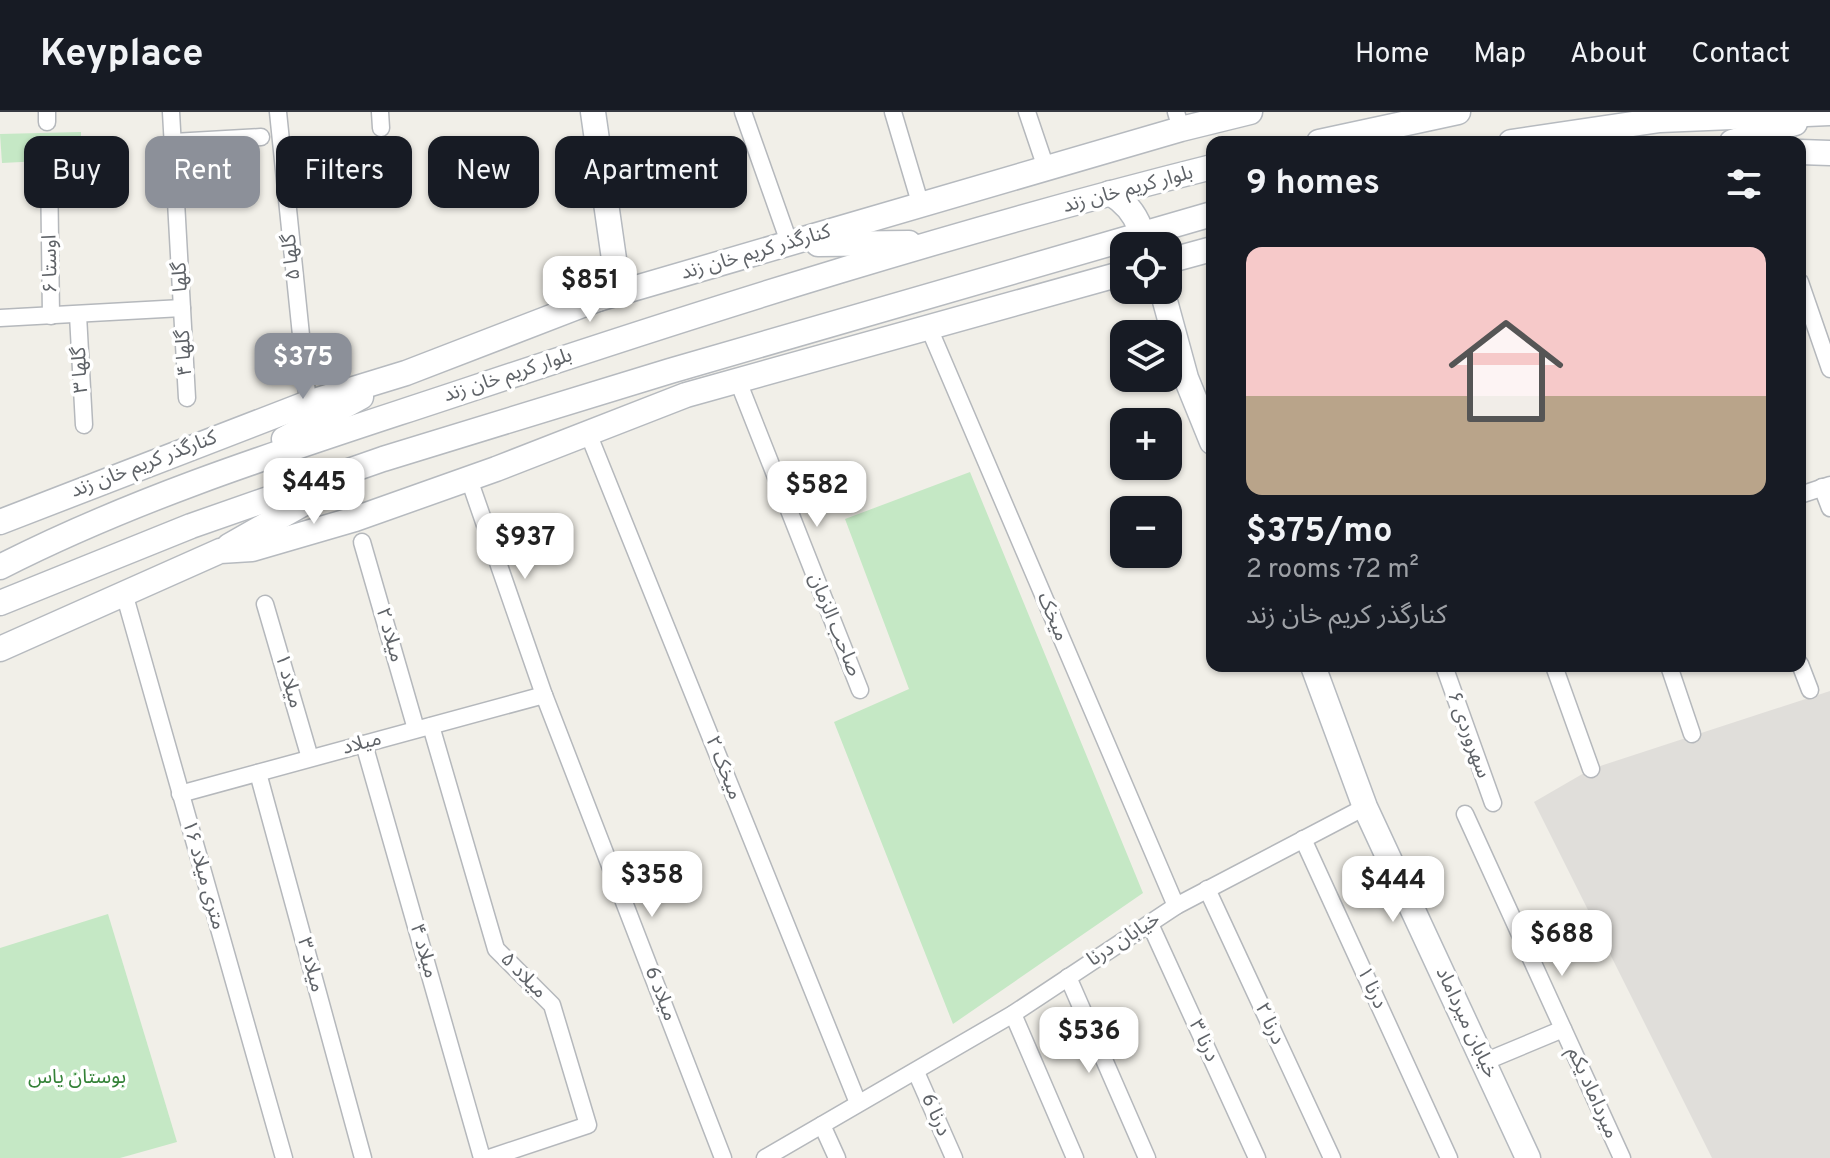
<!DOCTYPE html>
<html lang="en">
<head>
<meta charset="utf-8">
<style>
  :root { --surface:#171b24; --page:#242831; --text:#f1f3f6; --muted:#9ea1a6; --line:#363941; --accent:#8c9099 }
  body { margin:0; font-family:Overpass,"Noto Sans Arabic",sans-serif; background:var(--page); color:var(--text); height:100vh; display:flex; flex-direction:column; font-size:30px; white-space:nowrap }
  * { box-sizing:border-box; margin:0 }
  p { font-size:26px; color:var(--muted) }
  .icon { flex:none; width:44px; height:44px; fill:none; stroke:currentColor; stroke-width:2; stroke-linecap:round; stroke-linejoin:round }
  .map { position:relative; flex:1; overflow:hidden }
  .panel { position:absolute; left:1206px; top:24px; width:600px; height:536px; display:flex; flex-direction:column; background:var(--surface); border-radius:16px; box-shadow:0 2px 6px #0004 }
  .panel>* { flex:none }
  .top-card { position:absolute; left:24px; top:24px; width:760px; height:72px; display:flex; gap:16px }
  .fabs { position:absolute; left:1110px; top:120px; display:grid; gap:16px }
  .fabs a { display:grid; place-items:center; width:72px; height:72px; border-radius:16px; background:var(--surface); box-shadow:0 2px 6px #0004; font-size:40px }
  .price { position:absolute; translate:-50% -68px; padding:0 18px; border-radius:16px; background:#fff; color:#222; font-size:26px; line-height:52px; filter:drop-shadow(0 2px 4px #0008) }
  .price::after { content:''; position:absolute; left:50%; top:48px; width:24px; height:18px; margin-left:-12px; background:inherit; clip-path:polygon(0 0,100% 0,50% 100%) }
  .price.on { background:var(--accent); color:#fff }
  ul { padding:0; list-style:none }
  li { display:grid; align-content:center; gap:16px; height:424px; padding:0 40px }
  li+li { border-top:2px solid var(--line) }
  li span { display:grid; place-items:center; height:248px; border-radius:16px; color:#555 }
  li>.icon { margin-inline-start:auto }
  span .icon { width:144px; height:144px; fill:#fffc; stroke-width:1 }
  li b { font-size:34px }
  h2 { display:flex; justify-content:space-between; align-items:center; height:96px; padding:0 40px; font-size:34px }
  .tag { padding:0 28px; border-radius:16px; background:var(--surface); box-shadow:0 2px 6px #0004; font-size:28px; line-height:72px }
  .tag.on { background:var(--accent); color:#fff }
  header { display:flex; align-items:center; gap:48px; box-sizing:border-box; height:112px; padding:0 40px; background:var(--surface); border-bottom:2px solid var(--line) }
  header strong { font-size:38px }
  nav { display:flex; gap:44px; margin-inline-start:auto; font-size:28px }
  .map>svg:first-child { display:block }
</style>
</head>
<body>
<header>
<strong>Keyplace</strong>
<nav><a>Home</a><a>Map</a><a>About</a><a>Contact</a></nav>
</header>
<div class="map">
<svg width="1830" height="1046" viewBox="0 0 1830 1046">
  <rect width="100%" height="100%" fill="#f1efe8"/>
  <polygon fill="#e0deda" points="1830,579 1830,1046 1712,1046 1534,690 1591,657"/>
  <g fill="#c5e8c5">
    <polygon points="81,20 81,47 2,51 0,22"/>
    <polygon points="970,360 1143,781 953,912 834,610 909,577 845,407"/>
    <polygon points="108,802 177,1030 120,1046 0,1046 0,836"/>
  </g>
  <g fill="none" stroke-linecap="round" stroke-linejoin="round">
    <g stroke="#b5b8bc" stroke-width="19">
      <g id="street">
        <polyline points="47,0 47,10"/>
        <polyline points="171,0 187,286"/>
        <polyline points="278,0 308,291"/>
        <polyline points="380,0 381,16"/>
        <polyline points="743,0 790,133"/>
        <polyline points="893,0 921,94"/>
        <polyline points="1027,0 1046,56"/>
        <polyline points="1176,0 1181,17"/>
        <polyline points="173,30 261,25"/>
        <polyline points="49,52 51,204"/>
        <polyline points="605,81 692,47"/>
        <polyline points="1800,170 1830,257"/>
        <polyline points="78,203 84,313"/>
        <polyline points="0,206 182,196"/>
        <polyline points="929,216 1176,794"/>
        <polyline points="738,269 860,578"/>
        <polyline points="588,321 858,991"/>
        <polyline points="469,367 544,583 723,1046"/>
        <polyline points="1822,375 1830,396"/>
        <polyline points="1800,383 1830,373"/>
        <polyline points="362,430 416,617"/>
        <polyline points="124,481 284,1046"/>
        <polyline points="265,492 310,646"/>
        <polyline points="1800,552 1810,578"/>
        <polyline points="1444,554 1493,691"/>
        <polyline points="1554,554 1591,657"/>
        <polyline points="1669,554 1692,622"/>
        <polyline points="431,614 496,837 552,893 588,1013 489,1046"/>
        <polyline points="364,632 482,1046"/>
        <polyline points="258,661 363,1046"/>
        <polyline points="180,682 544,583"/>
        <polyline points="1465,702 1622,1046"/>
        <polyline points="1303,727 1449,1046"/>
        <polyline points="1207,777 1332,1046"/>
        <polyline points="1150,812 1257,1046"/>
        <polyline points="1068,865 1147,1046"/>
        <polyline points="1013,902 1075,1046"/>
        <polyline points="1484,950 1563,917"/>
        <polyline points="916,960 954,1046"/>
        <polyline points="822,1013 837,1046"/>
        <polyline points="765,1046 1013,902 1176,794 1365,695"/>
      </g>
    </g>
    <g stroke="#b6babf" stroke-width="27">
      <g id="secondary">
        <polyline points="593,0 615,154 607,175 598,187"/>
        <polyline points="1319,30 1458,0"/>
        <polyline points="1511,30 1660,8 1830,1"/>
        <polyline points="1732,30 1795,11"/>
        <polyline points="1800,40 1830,41"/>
        <path d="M1110,81C1124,89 1134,100 1140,116L1136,125"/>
        <polyline points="818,132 909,131"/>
        <polyline points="1168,149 1212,137"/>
        <polyline points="1162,178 1186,266 1212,330"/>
        <polyline points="284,327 361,285"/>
        <polyline points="0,410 308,291 406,261 598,187 1181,17 1250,0"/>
        <polyline points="229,434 329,377"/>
        <path d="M0,455C149,379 309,331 468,278C713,196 961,118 1212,55"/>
        <polyline points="0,491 191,414 383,347 670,259 1212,102"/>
        <polyline points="0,537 220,439 252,437 355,407 496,357 686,283 1124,161"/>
        <polyline points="1313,554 1365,695 1528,1046"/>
      </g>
    </g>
    <use href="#street" stroke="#fff" stroke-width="16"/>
    <use href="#secondary" stroke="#fff" stroke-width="24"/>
  </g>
  <g text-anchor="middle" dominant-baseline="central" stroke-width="7" stroke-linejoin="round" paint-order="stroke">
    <g font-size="20" fill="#5f6368" stroke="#fff">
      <text transform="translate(1128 78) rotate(-15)">بلوار کریم خان زند</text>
      <text transform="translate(756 141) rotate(-16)">کنارگذر کریم خان زند</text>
      <text transform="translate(292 145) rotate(-96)">گلها ۵</text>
      <text transform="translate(51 152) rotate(-91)">اوستا ۶</text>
      <text transform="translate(181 165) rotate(-93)">گلها</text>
      <text transform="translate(185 241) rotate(-93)">گلها ۴</text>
      <text transform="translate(81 258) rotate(-93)">گلها ۳</text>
      <text transform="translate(508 264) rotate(-18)">بلوار کریم خان زند</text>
      <text transform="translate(144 353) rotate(-21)">کنارگذر کریم خان زند</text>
      <text transform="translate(1052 505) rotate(67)">میخک</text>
      <text transform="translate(834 513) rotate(68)">صاحب الزمان</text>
      <text transform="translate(389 523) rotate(74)">میلاد ۲</text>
      <text transform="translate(288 569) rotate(74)">میلاد ۱</text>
      <text transform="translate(1468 623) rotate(70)">سهروردی ۶</text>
      <text transform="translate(362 632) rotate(-15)">میلاد</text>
      <text transform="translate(723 656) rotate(68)">میخک ۲</text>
      <text transform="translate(203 763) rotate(74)">۱۶ متری میلاد</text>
      <text transform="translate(1124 828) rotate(-33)">خیابان درنا</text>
      <text transform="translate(423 839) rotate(74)">میلاد ۴</text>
      <text transform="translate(310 853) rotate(75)">میلاد ۳</text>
      <text transform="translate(523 864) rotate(45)">میلاد ۵</text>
      <text transform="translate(1371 876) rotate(65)">درنا ۱</text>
      <text transform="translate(660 882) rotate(69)">میلاد 6</text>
      <text transform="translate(1466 911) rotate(65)">خیابان میرداماد</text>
      <text transform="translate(1269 912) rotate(65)">درنا ۲</text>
      <text transform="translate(1203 929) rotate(65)">درنا ۳</text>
      <text transform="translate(1592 981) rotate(66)">میرداماد یکم</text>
      <text transform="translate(935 1003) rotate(66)">درنا 6</text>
    </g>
    <g font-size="20" fill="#348238" stroke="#fff">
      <text x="77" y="966">بوستان یاس</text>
    </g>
  </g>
</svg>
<div class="fabs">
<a><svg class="icon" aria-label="locate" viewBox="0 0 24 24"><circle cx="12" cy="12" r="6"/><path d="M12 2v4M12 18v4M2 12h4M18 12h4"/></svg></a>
<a><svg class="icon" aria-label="layers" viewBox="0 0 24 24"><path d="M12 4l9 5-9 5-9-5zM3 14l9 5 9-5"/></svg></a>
<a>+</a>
<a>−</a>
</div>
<b class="price" style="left:590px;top:212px">$851</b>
<b class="price on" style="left:303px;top:289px">$375</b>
<b class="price" style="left:314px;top:414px">$445</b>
<b class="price" style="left:817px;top:417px">$582</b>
<b class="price" style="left:525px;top:469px">$937</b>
<b class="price" style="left:652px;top:807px">$358</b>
<b class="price" style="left:1393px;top:812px">$444</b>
<b class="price" style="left:1562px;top:866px">$688</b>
<b class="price" style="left:1089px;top:963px">$536</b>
<div class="top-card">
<a class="tag">Buy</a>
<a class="tag on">Rent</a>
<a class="tag">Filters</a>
<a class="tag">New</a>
<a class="tag">Apartment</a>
</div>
<section class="panel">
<h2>9 homes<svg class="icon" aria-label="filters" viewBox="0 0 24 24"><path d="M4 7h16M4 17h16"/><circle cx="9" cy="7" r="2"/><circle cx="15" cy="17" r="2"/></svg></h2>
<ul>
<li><span style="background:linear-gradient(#f6c9c9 60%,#b9a48a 0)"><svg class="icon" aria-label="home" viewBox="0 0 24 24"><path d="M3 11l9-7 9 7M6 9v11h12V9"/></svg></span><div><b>$375/mo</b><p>2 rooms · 72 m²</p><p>کنارگذر کریم خان زند</p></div></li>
</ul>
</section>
</div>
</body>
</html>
